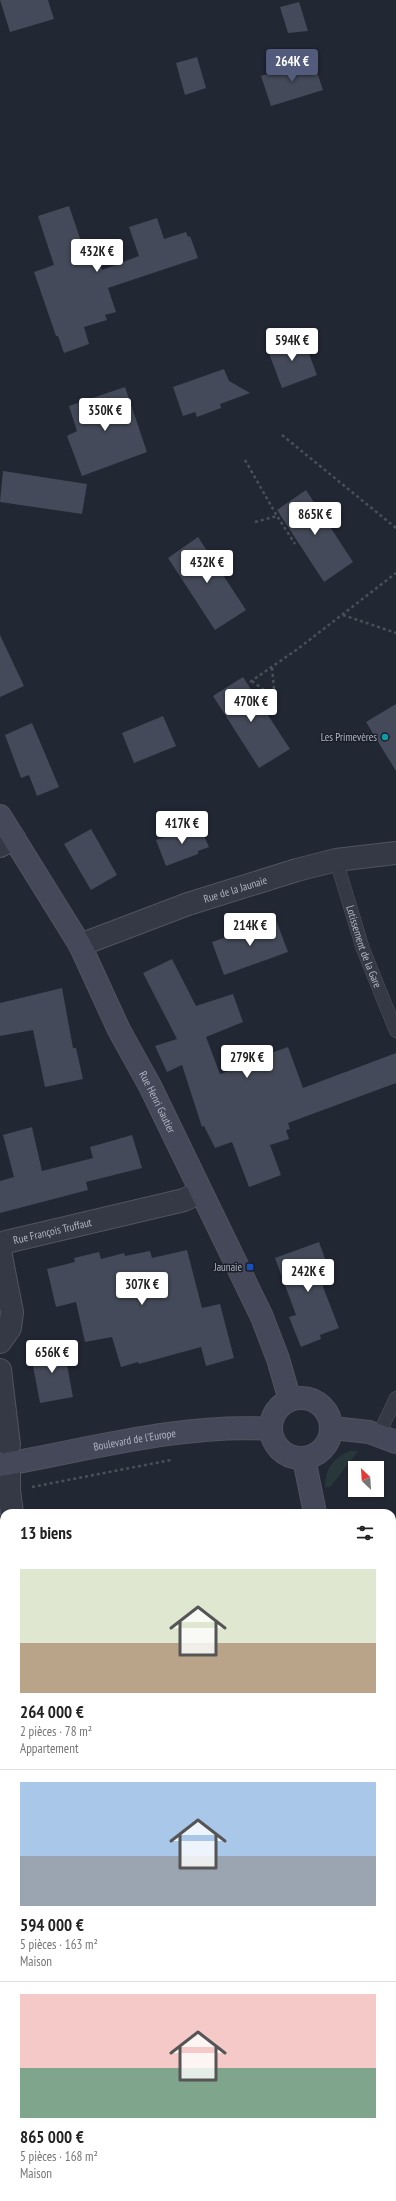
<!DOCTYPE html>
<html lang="fr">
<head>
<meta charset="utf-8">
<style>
  :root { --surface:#fff; --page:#f2f2f2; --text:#222; --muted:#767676; --line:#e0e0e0; --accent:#525b7c }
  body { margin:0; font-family:"PT Sans Narrow",sans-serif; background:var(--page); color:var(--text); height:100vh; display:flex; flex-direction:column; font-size:15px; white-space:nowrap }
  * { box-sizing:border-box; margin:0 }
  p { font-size:13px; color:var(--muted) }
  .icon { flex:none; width:22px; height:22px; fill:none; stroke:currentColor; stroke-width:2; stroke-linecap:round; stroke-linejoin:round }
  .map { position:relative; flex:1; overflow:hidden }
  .details { position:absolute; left:0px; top:1509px; width:396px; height:692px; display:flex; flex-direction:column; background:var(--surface); border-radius:12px 12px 0 0; box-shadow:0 1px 3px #0004 }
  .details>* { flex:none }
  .needle { width:26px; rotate:335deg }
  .tools { position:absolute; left:348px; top:1461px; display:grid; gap:8px }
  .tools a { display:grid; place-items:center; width:36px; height:36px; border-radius:0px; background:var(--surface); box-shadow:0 1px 3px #0004; font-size:20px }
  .price { position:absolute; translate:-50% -34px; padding:0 9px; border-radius:4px; background:#fff; color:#222; font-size:13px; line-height:26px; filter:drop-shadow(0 1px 2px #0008) }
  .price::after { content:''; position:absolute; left:50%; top:24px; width:12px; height:9px; margin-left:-6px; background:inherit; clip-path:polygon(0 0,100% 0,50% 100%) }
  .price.selected { background:var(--accent); color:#fff }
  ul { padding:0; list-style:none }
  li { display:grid; align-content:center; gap:8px; height:212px; padding:0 20px }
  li+li { border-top:1px solid var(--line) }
  li span { display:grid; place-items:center; height:124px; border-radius:0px; color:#555 }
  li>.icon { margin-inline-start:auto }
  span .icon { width:72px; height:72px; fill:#fffc; stroke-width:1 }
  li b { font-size:17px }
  h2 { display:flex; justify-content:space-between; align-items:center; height:48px; padding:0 20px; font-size:17px }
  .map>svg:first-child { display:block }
</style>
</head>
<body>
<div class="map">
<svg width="396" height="2201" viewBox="0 0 396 2201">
  <rect width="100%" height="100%" fill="#222734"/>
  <path fill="#28373a" d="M350,1451H358L331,1486L325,1488C325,1469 333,1458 350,1451Z"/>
  <g fill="#444a59">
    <polygon points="0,0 48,0 54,19 10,32"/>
    <polygon points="299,2 308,31 288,33 280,7"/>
    <polygon points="197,57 206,88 185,95 176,63"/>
    <polygon points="313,60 323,90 271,106 261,76"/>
    <polygon points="69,206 83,247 94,244 102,270 139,256 129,227 157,218 164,239 186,232 188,237 190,236 198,258 108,288 116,312 105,315 107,320 84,327 89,344 64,353 58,336 56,336 34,272 54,265 38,216"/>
    <polygon points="302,335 317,375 282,388 267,348"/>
    <polygon points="224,369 229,381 250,393 220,404 221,408 197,417 195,412 183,416 173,387"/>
    <polygon points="125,387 147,452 82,476 67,436 77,431 69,406"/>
    <polygon points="3,471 87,484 82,514 0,502"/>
    <polygon points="306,490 353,562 324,582 277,510"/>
    <polygon points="198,537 246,610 215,630 168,558"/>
    <polygon points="0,635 24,686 0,697"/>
    <polygon points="243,677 290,749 259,768 213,696"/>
    <polygon points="396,704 396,771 366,722"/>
    <polygon points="163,716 176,746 134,763 122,733"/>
    <polygon points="32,723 59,787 37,796 29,775 21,778 5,735"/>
    <polygon points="199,825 209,847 198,851 198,854 166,866 156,840"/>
    <polygon points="91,829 117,875 91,890 64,844"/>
    <polygon points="276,920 288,952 224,975 212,942"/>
    <polygon points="172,959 196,1006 233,994 243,1022 206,1037 220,1074 258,1061 257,1058 288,1047 303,1088 396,1053 396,1083 288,1123 290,1129 286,1130 289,1139 270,1145 281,1175 249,1187 232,1142 215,1148 204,1126 202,1127 182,1065 167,1072 155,1046 177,1039 143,973"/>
    <polygon points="62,988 73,1048 76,1048 83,1079 45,1087 33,1030 0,1036 0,1003"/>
    <polygon points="32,1127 42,1171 93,1158 90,1147 132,1135 142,1168 86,1182 88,1190 0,1213 0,1181 14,1177 3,1135"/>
    <polygon points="319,1242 330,1273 323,1287 339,1328 320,1335 321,1339 301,1347 289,1317 296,1315 275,1258"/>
    <polygon points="187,1250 202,1308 220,1304 234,1358 206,1366 201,1347 139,1364 138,1362 121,1367 112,1337 85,1342 76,1302 56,1307 47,1269 75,1262 74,1258 99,1252 101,1259 124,1253 125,1256 150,1251 152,1258"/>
    <polygon points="63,1344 73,1397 40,1403 30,1350"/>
  </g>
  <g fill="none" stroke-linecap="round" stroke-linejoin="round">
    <g stroke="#505460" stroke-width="14">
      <g id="lane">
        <path id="s1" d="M336,860L363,949L396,1031"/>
        <polyline points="379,1434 396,1398"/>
      </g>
    </g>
    <g stroke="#505460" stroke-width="24">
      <g id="street">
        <polyline points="0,846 14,838"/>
        <path id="s2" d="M80,945L188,904L297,870L336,860L396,853"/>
        <path id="s3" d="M0,1342L10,1328L12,1312L0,1251L6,1242L184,1200L201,1192"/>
        <polyline points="0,1370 9,1445"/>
        <polyline points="9,1464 9,1491 12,1513"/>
        <polyline points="0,1712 4,1711"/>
        <polyline points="392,1744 396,1742"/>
        <polyline points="0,2192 4,2189"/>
      </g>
    </g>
    <g stroke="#505460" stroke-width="24">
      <g id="secondary">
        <path id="s4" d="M0,816L80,945L119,1030L150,1086L262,1317L278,1359L290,1400"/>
        <circle cx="301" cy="1428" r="30"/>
        <polyline points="332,1428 369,1432 396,1442"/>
        <polyline points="304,1459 315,1513"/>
        <path id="s5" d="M0,1465C87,1450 183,1423 270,1429"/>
        <polyline points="357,2197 357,2201"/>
      </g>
    </g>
    <g stroke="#465257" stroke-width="2.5" stroke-dasharray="3 3" stroke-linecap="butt">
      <polyline points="282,435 396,528"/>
      <polyline points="245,460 277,516"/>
      <polyline points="255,522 277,516 295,544"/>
      <polyline points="343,615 396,633"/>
      <polyline points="272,668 276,708"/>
      <polyline points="252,681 272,696"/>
      <polyline points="250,682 299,648 396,573"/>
      <polyline points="32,1487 171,1460"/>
    </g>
    <use href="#lane" stroke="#353945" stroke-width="13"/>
    <use href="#street" stroke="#353945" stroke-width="22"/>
    <use href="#secondary" stroke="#444858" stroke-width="22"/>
  </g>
  <circle fill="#0f9aa8" stroke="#1b1f2a" stroke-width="1.5" cx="385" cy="737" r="4"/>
  <rect fill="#1a4fb4" stroke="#1b1f2a" stroke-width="1.5" x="246" y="1263" width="8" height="8" rx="2"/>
  <g text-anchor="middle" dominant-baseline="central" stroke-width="3" stroke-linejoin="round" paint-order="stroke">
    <g font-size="11" fill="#b0b4c2" stroke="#1b1f2a" text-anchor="end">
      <text x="377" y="737">Les Primevères</text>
      <text x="242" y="1267">Jaunaie</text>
    </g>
    <g font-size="11" fill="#b0b4c2" stroke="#1b1f2a">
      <text stroke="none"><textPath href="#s2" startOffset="165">Rue de la Jaunaie</textPath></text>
      <text stroke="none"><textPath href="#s1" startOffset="91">Lotissement de la Gare</textPath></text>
      <text stroke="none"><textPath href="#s4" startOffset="327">Rue Henri Gautier</textPath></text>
      <text stroke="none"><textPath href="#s3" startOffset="154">Rue François Truffaut</textPath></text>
      <text stroke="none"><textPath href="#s5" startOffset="137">Boulevard de l'Europe</textPath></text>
    </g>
  </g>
</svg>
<div class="tools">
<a><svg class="needle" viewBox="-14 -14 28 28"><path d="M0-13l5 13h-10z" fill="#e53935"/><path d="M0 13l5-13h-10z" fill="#767676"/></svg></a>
</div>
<b class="price selected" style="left:292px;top:83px">264K €</b>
<b class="price" style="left:97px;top:273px">432K €</b>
<b class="price" style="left:292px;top:362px">594K €</b>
<b class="price" style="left:105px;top:432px">350K €</b>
<b class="price" style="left:315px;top:536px">865K €</b>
<b class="price" style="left:207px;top:584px">432K €</b>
<b class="price" style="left:251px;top:723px">470K €</b>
<b class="price" style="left:182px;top:845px">417K €</b>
<b class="price" style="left:250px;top:947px">214K €</b>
<b class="price" style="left:247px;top:1079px">279K €</b>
<b class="price" style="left:308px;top:1293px">242K €</b>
<b class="price" style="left:142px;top:1306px">307K €</b>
<b class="price" style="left:52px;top:1374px">656K €</b>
<section class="details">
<h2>13 biens<svg class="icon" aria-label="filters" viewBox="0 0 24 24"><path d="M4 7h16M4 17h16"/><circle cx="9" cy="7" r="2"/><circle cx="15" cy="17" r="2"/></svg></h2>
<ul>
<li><span style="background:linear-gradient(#dfe7d0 60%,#b9a48a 0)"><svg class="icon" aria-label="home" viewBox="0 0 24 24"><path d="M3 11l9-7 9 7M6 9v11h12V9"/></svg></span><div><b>264 000 €</b><p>2 pièces · 78 m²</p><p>Appartement</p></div></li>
<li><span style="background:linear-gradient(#a9c7e8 60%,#9aa5b1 0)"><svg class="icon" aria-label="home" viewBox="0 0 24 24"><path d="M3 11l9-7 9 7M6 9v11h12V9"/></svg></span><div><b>594 000 €</b><p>5 pièces · 163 m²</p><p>Maison</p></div></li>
<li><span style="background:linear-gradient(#f6c9c9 60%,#7fa58c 0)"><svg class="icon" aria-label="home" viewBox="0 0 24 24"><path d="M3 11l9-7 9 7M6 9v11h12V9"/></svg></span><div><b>865 000 €</b><p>5 pièces · 168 m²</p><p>Maison</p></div></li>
</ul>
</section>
</div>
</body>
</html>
